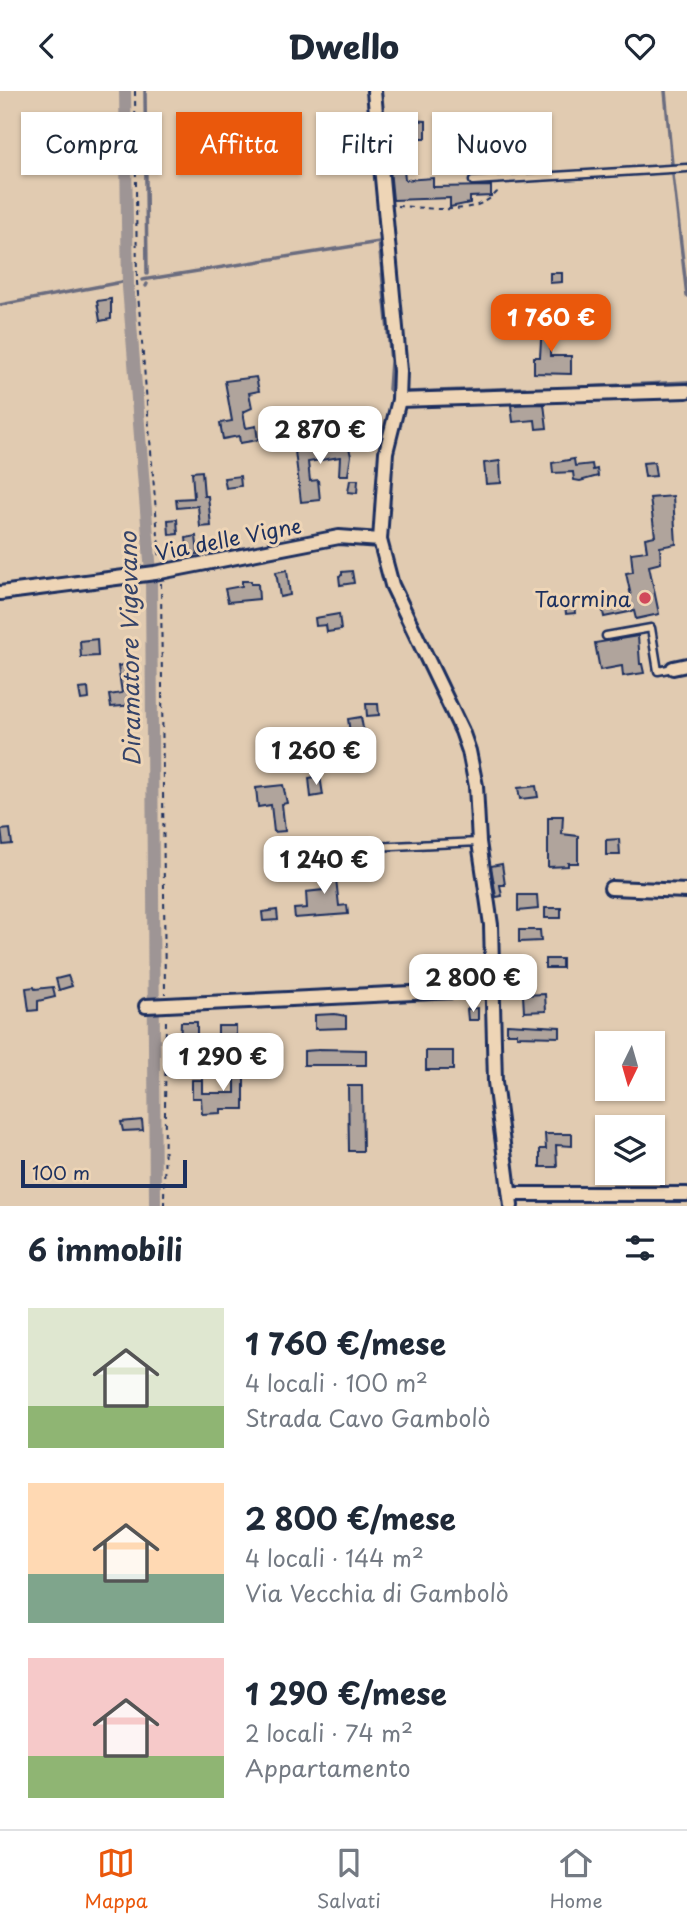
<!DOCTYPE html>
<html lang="it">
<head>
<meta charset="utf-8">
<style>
  :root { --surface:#fff; --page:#f6f6f7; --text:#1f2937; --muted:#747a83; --line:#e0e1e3; --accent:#ea580c }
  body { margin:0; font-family:"Playpen Sans",sans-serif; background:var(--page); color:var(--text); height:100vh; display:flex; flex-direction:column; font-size:26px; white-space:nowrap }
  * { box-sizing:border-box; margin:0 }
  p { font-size:23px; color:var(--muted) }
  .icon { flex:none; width:38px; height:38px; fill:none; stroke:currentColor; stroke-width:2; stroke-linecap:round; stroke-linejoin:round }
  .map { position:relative; height:1115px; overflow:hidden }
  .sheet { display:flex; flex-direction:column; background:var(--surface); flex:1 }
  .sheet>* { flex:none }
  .banner { position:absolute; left:21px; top:21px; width:646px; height:63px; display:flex; gap:14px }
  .needle { width:46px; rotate:185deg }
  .buttons { position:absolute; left:595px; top:940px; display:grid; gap:14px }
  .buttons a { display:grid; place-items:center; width:70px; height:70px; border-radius:0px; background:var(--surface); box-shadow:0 2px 5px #0004; font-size:35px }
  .scale { position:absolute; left:21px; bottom:18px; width:166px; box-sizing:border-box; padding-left:7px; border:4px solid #1b2f5e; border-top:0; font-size:19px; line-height:24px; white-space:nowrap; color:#1b2f5e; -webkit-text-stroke:5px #eed5b6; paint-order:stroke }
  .price { position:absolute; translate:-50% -60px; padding:0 16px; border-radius:14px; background:#fff; color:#222; font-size:23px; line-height:46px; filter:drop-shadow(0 2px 4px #0008) }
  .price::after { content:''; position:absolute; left:50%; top:42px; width:21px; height:16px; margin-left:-10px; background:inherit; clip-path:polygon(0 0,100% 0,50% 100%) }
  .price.on { background:var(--accent); color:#fff }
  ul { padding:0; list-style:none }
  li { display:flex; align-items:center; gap:21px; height:175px; padding:0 28px }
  li span { display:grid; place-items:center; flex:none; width:196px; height:140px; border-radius:0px; color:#555 }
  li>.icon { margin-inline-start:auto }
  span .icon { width:84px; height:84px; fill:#fffc; stroke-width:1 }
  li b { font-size:30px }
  h2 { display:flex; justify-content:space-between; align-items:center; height:84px; padding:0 28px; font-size:30px }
  .chip { padding:0 24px; border-radius:0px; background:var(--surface); box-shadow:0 2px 5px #0004; font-size:24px; line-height:63px }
  .chip.on { background:var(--accent); color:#fff }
  header { display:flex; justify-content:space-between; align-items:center; height:91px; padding:0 28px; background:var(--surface); font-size:32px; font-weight:800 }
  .menu { display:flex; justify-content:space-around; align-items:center; height:98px; border-top:2px solid var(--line); background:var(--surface); font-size:19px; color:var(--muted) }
  .menu a { display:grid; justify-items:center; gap:4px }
  .menu .on { color:var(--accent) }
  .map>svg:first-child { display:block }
</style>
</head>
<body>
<header><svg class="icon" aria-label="back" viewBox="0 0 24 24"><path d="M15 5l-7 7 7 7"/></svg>Dwello<svg class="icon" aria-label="heart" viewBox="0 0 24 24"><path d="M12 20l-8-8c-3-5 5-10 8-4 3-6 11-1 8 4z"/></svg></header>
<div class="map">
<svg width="687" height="1115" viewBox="0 0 687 1115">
  <rect width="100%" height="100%" fill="#e1cbb1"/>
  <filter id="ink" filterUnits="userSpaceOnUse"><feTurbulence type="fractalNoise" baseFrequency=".0143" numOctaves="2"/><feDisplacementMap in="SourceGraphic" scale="14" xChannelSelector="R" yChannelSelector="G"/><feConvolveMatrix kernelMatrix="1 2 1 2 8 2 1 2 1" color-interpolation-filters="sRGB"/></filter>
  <g filter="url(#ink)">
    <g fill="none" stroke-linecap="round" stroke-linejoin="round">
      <g stroke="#6a6c7f" stroke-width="3.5">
        <polyline points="145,0 147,183"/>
        <polyline points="665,0 672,73"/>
        <polyline points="673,84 687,205"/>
        <polyline points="142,189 379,151 391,270 389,298 392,301"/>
        <polyline points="146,195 147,193"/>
        <polyline points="128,196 133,196"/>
        <polyline points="0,214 122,191"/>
        <polyline points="582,296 687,291"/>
        <polyline points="407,301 525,297"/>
      </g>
      <polyline stroke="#9e9595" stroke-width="12" points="125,0 128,196 151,482 155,1115"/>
    </g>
    <g fill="#b0a49c" stroke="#1b2f5e" stroke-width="2">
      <polygon points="392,26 393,38 410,36 410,29 426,30 426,47 401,47 405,89 433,87 433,96 491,95 491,105 470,106 470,112 450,116 450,107 393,109 385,27"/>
      <polygon points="481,43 481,52 443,54 443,45"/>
      <polygon points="481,51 493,51 494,83 483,83"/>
      <polygon points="550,182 562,182 562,191 550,192"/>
      <polygon points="111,208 111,228 100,230 97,210"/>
      <polygon points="560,232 559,248 550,248 550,265 571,265 571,283 534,282 534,266 540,266 542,233"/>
      <polygon points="256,286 259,300 249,302 252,317 243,321 246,337 256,335 258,349 240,352 239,345 223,348 220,332 232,330 225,290"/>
      <polygon points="544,313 547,337 536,338 535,329 513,331 511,314"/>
      <polygon points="346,344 351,365 348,384 339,384 340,366 308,371 310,390 318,389 320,409 301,411 295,360 338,355 337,345"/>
      <polygon points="574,368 575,375 592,373 593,379 597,378 598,385 580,390 574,389 573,381 553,382 552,372"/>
      <polygon points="500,370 501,392 486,393 484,372"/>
      <polygon points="654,371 656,385 645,386 643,372"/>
      <polygon points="202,380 204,405 208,405 211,435 200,436 198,415 177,417 176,408 194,407 192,381"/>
      <polygon points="240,385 241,395 226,397 224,387"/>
      <polygon points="350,389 358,389 357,402 348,401"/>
      <polygon points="673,405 676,453 660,456 661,472 649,475 659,523 636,528 634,520 604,526 601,511 631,505 626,482 633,481 631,462 647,460 645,447 655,445 650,407"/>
      <polygon points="177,428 178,443 169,444 168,429"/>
      <polygon points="196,445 198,463 188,464 186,447"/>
      <polygon points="287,479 290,504 280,506 276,481"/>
      <polygon points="352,480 354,492 340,494 339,485 342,484 342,481"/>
      <polygon points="242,490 251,490 251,493 258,493 259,508 228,511 225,498 242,495"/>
      <polygon points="574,512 575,522 566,523 565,513"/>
      <polygon points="339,523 341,539 327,541 326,534 316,535 315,527"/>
      <polygon points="638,545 640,573 642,573 644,582 623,585 622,575 600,579 595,552"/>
      <polygon points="97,548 98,565 81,566 80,550"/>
      <polygon points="127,573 134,614 111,616 109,604 122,602 118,575"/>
      <polygon points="88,597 89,608 81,609 79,598"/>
      <polygon points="366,613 378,613 379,624 367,625"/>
      <polygon points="361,626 366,654 352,655 348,628"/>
      <polygon points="320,685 323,704 311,706 309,687"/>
      <polygon points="283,694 287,712 282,713 285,740 274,741 271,714 258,716 256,697"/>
      <polygon points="536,695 538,706 520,708 518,697"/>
      <polygon points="552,725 563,725 562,743 578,745 578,772 568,772 568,775 548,776 548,727 552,727"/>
      <polygon points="10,738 12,753 3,754 1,739"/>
      <polygon points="619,748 620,764 606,764 606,749"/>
      <polygon points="334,769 339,815 347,814 348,823 295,827 294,818 307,817 306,801 323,799 320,770"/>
      <polygon points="502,773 505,794 500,794 502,805 496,806 491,775"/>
      <polygon points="518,804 537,804 538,818 518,820"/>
      <rect x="545" y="817" width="16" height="10"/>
      <polygon points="277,819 278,829 263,830 262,821"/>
      <polygon points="519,839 540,839 541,850 519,851"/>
      <rect x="545" y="868" width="17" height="9"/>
      <polygon points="68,885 72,895 59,899 56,888"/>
      <polygon points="34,896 35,898 53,896 55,906 38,910 38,919 29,920 26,897"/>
      <polygon points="545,903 546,920 524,921 523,904"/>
      <polygon points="478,917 478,929 468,929 467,918"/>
      <polygon points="335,923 346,925 346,937 315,938 315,924"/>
      <polygon points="181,931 197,931 197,955 200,955 201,961 183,963 183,970 171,970 171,955 180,955"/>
      <polygon points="507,933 560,936 560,946 517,945 517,942 507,942"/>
      <rect x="218" y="935" width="18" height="17"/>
      <polygon points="318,958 366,959 366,974 304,974 304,960 318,959"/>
      <rect x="426" y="960" width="27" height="19"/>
      <polygon points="235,964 244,964 244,1018 221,1018 221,1022 202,1023 201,1007 192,1007 192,989 202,989 202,1002 235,1002"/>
      <polygon points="348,995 362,995 363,1060 349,1060"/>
      <polygon points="142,1029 143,1039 123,1040 121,1031"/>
      <polygon points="545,1043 572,1043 572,1055 556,1054 557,1076 540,1076 540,1058 546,1058"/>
    </g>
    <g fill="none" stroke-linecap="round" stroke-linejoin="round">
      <g stroke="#1b2f5e" stroke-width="11">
        <g id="lane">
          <polyline points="473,90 687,77"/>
          <polyline points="606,545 651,537 658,580 673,577"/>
          <polyline points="286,760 479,751"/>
        </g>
      </g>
      <g stroke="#1b2f5e" stroke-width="18">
        <g id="street">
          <polyline points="374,0 400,280 399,309 386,361 380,449 392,494 462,640 469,660 476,695 479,751 491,834 495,991 511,1115"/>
          <polyline points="399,309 687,300"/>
          <polyline points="0,502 155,482 339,446 380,449"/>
          <polyline points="673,577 687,574"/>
          <polyline points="611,797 687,800"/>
          <polyline points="146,915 474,899 493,900"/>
          <polyline points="511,1103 687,1103"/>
        </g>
      </g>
      <g stroke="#1b2f5e" stroke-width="2" stroke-dasharray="5 5" stroke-linecap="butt">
        <polyline points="135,0 137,191 160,469"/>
        <path d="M397,115C427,116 475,127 497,101L496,96"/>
        <polyline points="161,492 165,903"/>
        <polyline points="164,1115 166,926"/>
      </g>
      <use href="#lane" stroke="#eed5b6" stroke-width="6"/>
      <use href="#street" stroke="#eed5b6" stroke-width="12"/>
    </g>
  </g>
  <circle fill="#d1495b" stroke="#eed5b6" stroke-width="2.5" cx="645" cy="507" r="7"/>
  <g text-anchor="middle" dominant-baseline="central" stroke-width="6" stroke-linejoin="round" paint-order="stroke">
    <g font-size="21" fill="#1b2f5e" stroke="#eed5b6">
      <text transform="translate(228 447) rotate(-11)">Via delle Vigne</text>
    </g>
    <g font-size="21" fill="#1b2f5e" stroke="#eed5b6" text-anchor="end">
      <text x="631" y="507">Taormina</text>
    </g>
    <g font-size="23" font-style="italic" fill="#354369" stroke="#eed5b6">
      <text transform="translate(129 558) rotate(-91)">Diramatore Vigevano</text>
    </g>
  </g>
</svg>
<div class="buttons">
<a><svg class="needle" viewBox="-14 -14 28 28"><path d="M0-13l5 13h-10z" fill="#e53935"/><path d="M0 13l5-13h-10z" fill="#747a83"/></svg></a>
<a><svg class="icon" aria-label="layers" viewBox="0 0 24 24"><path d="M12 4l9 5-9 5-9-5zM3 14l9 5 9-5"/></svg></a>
</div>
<div class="scale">100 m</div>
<b class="price on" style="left:551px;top:263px">1 760 €</b>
<b class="price" style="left:320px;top:375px">2 870 €</b>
<b class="price" style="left:316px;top:696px">1 260 €</b>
<b class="price" style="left:324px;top:805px">1 240 €</b>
<b class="price" style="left:473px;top:923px">2 800 €</b>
<b class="price" style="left:223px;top:1002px">1 290 €</b>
<div class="banner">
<a class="chip">Compra</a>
<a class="chip on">Affitta</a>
<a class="chip">Filtri</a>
<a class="chip">Nuovo</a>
</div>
</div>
<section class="sheet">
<h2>6 immobili<svg class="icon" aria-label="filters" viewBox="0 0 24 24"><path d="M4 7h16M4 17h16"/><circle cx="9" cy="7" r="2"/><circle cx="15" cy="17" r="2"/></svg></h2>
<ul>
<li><span style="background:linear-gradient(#dfe7d0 70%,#8fb573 0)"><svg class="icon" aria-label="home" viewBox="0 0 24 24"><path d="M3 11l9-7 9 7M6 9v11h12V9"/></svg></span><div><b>1 760 €/mese</b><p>4 locali · 100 m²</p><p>Strada Cavo Gambolò</p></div></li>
<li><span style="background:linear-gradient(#ffd9b3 65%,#7fa58c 0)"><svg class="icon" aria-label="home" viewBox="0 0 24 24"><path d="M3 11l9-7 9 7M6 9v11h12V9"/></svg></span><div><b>2 800 €/mese</b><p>4 locali · 144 m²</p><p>Via Vecchia di Gambolò</p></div></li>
<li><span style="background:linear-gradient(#f6c9c9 70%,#8fb573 0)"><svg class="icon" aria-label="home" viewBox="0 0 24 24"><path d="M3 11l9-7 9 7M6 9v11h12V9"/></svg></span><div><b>1 290 €/mese</b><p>2 locali · 74 m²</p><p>Appartamento</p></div></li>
</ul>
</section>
<nav class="menu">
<a class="on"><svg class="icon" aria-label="map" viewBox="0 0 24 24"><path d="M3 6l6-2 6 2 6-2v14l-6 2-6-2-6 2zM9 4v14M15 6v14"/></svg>Mappa</a>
<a><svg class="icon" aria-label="saved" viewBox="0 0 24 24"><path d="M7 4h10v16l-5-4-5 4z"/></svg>Salvati</a>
<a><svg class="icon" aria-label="home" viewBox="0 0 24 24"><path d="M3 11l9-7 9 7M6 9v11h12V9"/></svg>Home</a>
</nav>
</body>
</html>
